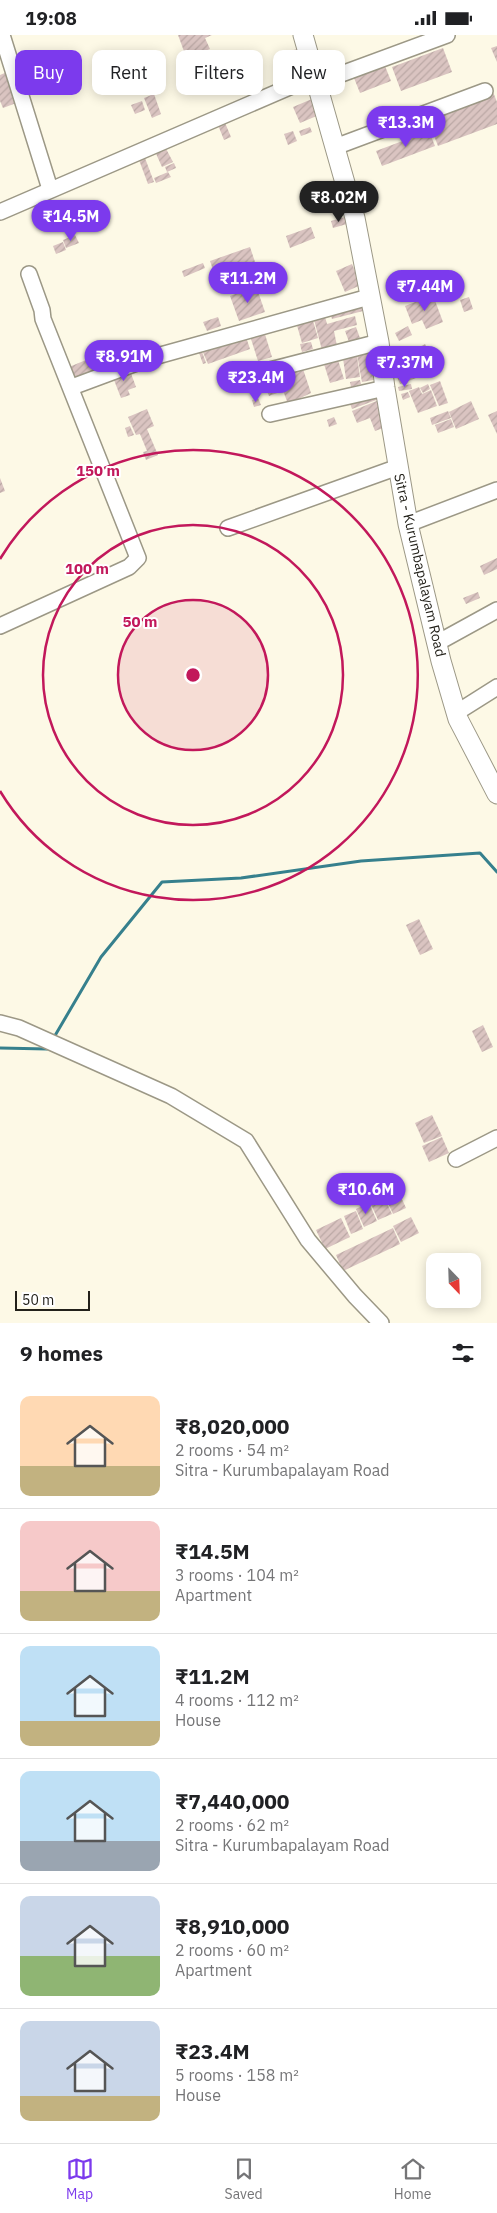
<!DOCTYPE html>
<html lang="en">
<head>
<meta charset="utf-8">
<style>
  :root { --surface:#fff; --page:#f2f2f2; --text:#202124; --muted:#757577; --line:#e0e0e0; --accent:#7c3aed }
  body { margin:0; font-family:"IBM Plex Sans",sans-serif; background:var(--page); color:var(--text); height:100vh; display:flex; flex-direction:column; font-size:19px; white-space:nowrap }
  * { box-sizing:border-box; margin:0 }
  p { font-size:16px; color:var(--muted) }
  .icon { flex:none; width:28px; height:28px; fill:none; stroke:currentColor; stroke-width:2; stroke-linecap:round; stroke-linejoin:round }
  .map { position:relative; height:1288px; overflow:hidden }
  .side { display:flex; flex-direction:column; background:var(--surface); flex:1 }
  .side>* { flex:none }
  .top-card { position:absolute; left:15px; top:15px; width:468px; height:45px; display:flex; gap:10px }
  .needle { width:32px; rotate:157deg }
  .buttons { position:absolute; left:426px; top:1218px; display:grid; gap:10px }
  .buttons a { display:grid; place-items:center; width:55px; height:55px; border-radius:10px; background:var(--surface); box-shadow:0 2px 12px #0003; font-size:25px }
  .scale { position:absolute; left:15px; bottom:12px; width:75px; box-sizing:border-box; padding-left:5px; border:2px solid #23211a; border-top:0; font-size:14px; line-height:18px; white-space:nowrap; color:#23211a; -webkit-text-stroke:4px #fff; paint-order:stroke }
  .price { position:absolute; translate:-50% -42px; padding:0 11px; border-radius:18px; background:var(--accent); color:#fff; font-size:16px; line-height:32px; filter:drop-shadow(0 1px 2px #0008) }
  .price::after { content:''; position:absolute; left:50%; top:30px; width:15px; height:11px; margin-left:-8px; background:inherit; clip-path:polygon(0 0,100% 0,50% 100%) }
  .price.on { background:#222; color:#fff }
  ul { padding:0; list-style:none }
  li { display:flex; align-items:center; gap:15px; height:125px; padding:0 20px }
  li+li { border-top:1px solid var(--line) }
  li span { display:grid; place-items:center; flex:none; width:140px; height:100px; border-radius:10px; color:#555 }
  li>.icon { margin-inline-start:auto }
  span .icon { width:60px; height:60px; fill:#fffc; stroke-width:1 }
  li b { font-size:21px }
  h2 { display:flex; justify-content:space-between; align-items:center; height:60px; padding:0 20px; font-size:21px }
  .chip { padding:0 18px; border-radius:10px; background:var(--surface); box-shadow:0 2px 12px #0003; font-size:18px; line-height:45px }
  .chip.on { background:var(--accent); color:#fff }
  .status { display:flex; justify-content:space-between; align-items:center; height:35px; padding:0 25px; background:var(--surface); direction:ltr }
  .status svg { height:14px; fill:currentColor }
  .tabs { display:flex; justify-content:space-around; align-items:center; height:70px; border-top:1px solid var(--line); background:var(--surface); font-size:14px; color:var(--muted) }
  .tabs a { display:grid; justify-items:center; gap:2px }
  .tabs .on { color:var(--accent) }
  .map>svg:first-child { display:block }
</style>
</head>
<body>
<div class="status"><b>19:08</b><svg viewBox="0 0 49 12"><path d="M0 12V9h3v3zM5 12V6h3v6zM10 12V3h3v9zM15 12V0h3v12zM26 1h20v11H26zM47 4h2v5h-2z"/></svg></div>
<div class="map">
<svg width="497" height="1288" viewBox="0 0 497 1288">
  <defs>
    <pattern id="building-hatch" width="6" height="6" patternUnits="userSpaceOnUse" patternTransform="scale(1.25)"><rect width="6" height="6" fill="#dac4c1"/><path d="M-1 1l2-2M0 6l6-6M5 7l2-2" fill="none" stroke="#bba8a5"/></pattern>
  </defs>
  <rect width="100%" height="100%" fill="#fdf9e6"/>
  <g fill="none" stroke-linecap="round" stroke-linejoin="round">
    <g stroke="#36808d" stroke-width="3">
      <polyline points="53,1004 101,922 162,847 241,843 361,826 480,818 497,837"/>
      <polyline points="0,1013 47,1014 48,1011"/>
    </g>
  </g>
  <g fill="url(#building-hatch)">
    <polygon points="178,0 212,0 205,3 210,14 205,16 208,23 189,30"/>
    <polygon points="497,11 497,27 491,13"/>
    <polygon points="301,13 306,30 295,33 290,16"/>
    <polygon points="443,13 452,37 401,56 392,32"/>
    <polygon points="385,31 391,46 360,58 354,43"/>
    <polygon points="7,37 19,67 3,73 0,66 0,40"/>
    <polygon points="493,57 497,67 497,89 438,111 427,83"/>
    <polygon points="154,59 161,79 152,83 144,63"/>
    <polygon points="312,64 319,80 300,88 293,72"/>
    <polygon points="142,66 145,75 135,79 131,70"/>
    <polygon points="223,83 231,102 224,105 216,85"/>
    <polygon points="310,92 312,97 301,101 299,96"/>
    <polygon points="293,96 297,106 288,110 284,99"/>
    <polygon points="429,96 435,111 382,131 376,116"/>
    <polygon points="163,108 173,127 162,132 153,112"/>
    <polygon points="145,123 154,147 148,149 139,125"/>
    <polygon points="174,128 176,133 167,137 165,132"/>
    <polygon points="168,137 171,142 156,148 154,143"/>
    <polygon points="345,182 347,189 333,193 331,186"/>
    <polygon points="311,192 315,203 290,213 286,201"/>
    <polygon points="75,200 79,208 66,213 63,205"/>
    <polygon points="63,207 66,215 56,219 53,211"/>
    <polygon points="250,212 258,236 218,250 210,226"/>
    <polygon points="203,228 205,233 184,242 182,236"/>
    <polygon points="352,229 361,250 345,257 336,236"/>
    <polygon points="419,237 425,255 405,262 402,253 406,252 402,243"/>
    <polygon points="427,238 431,249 425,251 421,240"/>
    <polygon points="454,244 456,250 441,254 440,249"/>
    <polygon points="256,251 265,277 239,286 230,261"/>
    <polygon points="433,260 443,287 426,294 422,285 412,289 405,271"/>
    <polygon points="469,262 473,274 464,277 460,265"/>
    <polygon points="364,265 367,275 332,284 329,274"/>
    <polygon points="324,278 327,289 355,281 357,290 334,296 337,311 322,315 313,281"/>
    <polygon points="218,282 221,291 207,296 203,287"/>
    <polygon points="312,282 318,303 302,308 296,287"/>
    <polygon points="408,291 412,300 399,306 395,298"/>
    <polygon points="356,292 360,303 349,307 345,296"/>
    <polygon points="264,296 272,322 258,326 250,301"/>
    <polygon points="245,299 250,314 208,329 202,315"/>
    <polygon points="311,307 313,314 302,317 300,309"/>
    <polygon points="425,309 428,315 419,319 416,314"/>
    <polygon points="373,311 379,344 362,347 356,314"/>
    <polygon points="201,314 206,328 203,329 198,315"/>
    <polygon points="356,314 360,342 346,344 342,316"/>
    <polygon points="103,318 108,331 74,345 69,332"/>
    <polygon points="337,322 344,344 330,348 323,326"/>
    <polygon points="301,328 311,358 288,369 276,337"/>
    <polygon points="129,333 136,352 128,355 130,360 121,363 112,340"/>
    <polygon points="413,335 416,343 400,349 397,342"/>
    <polygon points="273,340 280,357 269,361 262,345"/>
    <polygon points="360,345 361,349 351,352 350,347"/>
    <polygon points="440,346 448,368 439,371 430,350"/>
    <polygon points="411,349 412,354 399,356 398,352"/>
    <polygon points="428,349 430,354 423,358 420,353"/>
    <polygon points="419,352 422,359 431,355 437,371 418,378 409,356"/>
    <polygon points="376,356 379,364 352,374 349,366"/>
    <polygon points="408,357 410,362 403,365 401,359"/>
    <polygon points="258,363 261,370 254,372 252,365"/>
    <polygon points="379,365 386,392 375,396 370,383 357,388 352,376"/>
    <polygon points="471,366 479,384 456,394 449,377"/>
    <polygon points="147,374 154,391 147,394 158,420 146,425 143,417 147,416 140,399 136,400 128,382"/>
    <polygon points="448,376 451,383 432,390 430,383"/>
    <polygon points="497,376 497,399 488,380"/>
    <polygon points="334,382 337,389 329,392 327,385"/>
    <polygon points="451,384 454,392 438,398 435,390"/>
    <polygon points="130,391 134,400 128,402 125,393"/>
    <polygon points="0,443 5,456 0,458"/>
    <polygon points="497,523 497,534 484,540 480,531"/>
    <polygon points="478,557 480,563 466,569 463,563"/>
    <polygon points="419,884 433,914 420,920 406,890"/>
    <polygon points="483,990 493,1012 482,1017 472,996"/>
    <polygon points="432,1080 442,1101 424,1108 415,1088"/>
    <polygon points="442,1102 449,1118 429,1127 422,1111"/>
    <polygon points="397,1153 406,1173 393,1179 384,1159"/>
    <polygon points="383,1160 392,1179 378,1185 370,1167"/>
    <polygon points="369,1168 377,1186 364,1192 356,1174"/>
    <polygon points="356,1176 363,1194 351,1199 344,1181"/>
    <polygon points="411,1182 419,1198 401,1207 393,1191"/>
    <polygon points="341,1183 350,1202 325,1214 316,1195"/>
    <polygon points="393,1193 400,1209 343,1236 336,1220"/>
  </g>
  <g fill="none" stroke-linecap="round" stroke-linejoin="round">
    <g stroke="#9c9886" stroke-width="18">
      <g id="minor">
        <polyline points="2,0 50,154"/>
        <polyline points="317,48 447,0"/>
        <polyline points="335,112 485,56"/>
        <polyline points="0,177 315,41"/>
        <polyline points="239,343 379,307"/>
        <polyline points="72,352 150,323 369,262"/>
        <polyline points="270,379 385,353"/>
        <polyline points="408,489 497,455"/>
        <polyline points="228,493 398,432"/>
        <polyline points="0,591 129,532 138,523 43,284 42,275 29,239"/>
        <polyline points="437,608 497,575"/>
        <polyline points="456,678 497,652"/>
        <polyline points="0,988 19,993 171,1061 246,1106 308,1205 355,1261 381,1288"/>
        <polyline points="456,1124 497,1103"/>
      </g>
    </g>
    <g stroke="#9c9886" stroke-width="21">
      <polyline id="major" points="303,0 355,183 379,307 385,353 408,489 441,626 458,684 497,759"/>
    </g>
    <use href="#minor" stroke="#fff" stroke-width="15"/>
    <use href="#major" stroke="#fff" stroke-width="19"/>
  </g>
  <circle cx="193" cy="640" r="75" fill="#c2185b" fill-opacity=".12"/>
  <g fill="none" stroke="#c2185b" stroke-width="2.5">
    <circle cx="193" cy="640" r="75"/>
    <circle cx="193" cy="640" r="150"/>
    <path d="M0 524A225 225 0 1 1 0 756"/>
  </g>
  <g text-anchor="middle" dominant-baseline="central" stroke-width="4" stroke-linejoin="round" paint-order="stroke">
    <g font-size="14" fill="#23211a" stroke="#fff">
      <text transform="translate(420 530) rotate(77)">Sitra - Kurumbapalayam Road</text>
    </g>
  </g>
  <circle cx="193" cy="640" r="8" fill="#c2185b" stroke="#fff" stroke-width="2.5"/>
  <g font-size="15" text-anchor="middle" font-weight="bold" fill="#c2185b" stroke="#fff" stroke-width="4" stroke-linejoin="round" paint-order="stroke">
    <text x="98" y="441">150 m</text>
    <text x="87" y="539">100 m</text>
    <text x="140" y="592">50 m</text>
  </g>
</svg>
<div class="buttons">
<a><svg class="needle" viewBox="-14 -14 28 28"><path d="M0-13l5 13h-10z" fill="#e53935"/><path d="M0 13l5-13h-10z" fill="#757577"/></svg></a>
</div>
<div class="scale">50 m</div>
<b class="price" style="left:406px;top:113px">₹13.3M</b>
<b class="price on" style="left:339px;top:188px">₹8.02M</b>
<b class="price" style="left:71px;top:207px">₹14.5M</b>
<b class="price" style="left:248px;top:269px">₹11.2M</b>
<b class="price" style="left:425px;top:277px">₹7.44M</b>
<b class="price" style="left:124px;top:347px">₹8.91M</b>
<b class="price" style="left:405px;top:353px">₹7.37M</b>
<b class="price" style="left:256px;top:368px">₹23.4M</b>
<b class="price" style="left:366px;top:1180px">₹10.6M</b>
<div class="top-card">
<a class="chip on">Buy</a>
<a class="chip">Rent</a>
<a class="chip">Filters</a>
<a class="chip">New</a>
</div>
</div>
<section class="side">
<h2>9 homes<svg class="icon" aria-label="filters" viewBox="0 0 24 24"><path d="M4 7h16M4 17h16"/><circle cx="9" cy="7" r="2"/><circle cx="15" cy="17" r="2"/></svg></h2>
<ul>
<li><span style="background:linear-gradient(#ffd9b3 70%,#c2b280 0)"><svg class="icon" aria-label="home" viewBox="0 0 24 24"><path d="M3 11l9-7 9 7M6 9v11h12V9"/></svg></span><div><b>₹8,020,000</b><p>2 rooms · 54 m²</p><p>Sitra - Kurumbapalayam Road</p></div></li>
<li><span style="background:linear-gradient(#f6c9c9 70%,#c2b280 0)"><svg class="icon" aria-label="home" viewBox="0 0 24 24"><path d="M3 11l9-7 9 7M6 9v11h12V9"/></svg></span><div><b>₹14.5M</b><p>3 rooms · 104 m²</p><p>Apartment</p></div></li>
<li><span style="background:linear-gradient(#bfe0f5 75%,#c2b280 0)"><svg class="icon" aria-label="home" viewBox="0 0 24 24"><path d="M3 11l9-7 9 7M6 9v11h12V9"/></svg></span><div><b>₹11.2M</b><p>4 rooms · 112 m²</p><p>House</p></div></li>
<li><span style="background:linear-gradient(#bfe0f5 70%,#9aa5b1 0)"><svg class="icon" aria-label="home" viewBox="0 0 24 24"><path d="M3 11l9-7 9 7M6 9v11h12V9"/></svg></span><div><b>₹7,440,000</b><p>2 rooms · 62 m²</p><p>Sitra - Kurumbapalayam Road</p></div></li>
<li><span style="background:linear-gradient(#c9d6e8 60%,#8fb573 0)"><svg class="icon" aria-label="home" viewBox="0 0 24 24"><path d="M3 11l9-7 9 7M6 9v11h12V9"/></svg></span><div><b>₹8,910,000</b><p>2 rooms · 60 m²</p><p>Apartment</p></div></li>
<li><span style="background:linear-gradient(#c9d6e8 75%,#c2b280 0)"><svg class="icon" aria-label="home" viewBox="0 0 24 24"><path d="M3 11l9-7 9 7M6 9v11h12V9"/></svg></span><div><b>₹23.4M</b><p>5 rooms · 158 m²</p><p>House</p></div></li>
</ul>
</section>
<nav class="tabs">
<a class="on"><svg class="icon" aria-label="map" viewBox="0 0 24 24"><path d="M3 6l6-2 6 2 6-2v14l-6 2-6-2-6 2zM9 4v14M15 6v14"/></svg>Map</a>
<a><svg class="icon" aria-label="saved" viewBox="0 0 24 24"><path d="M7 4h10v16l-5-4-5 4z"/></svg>Saved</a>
<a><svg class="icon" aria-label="home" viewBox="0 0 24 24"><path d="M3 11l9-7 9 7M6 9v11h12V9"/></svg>Home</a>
</nav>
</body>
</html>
